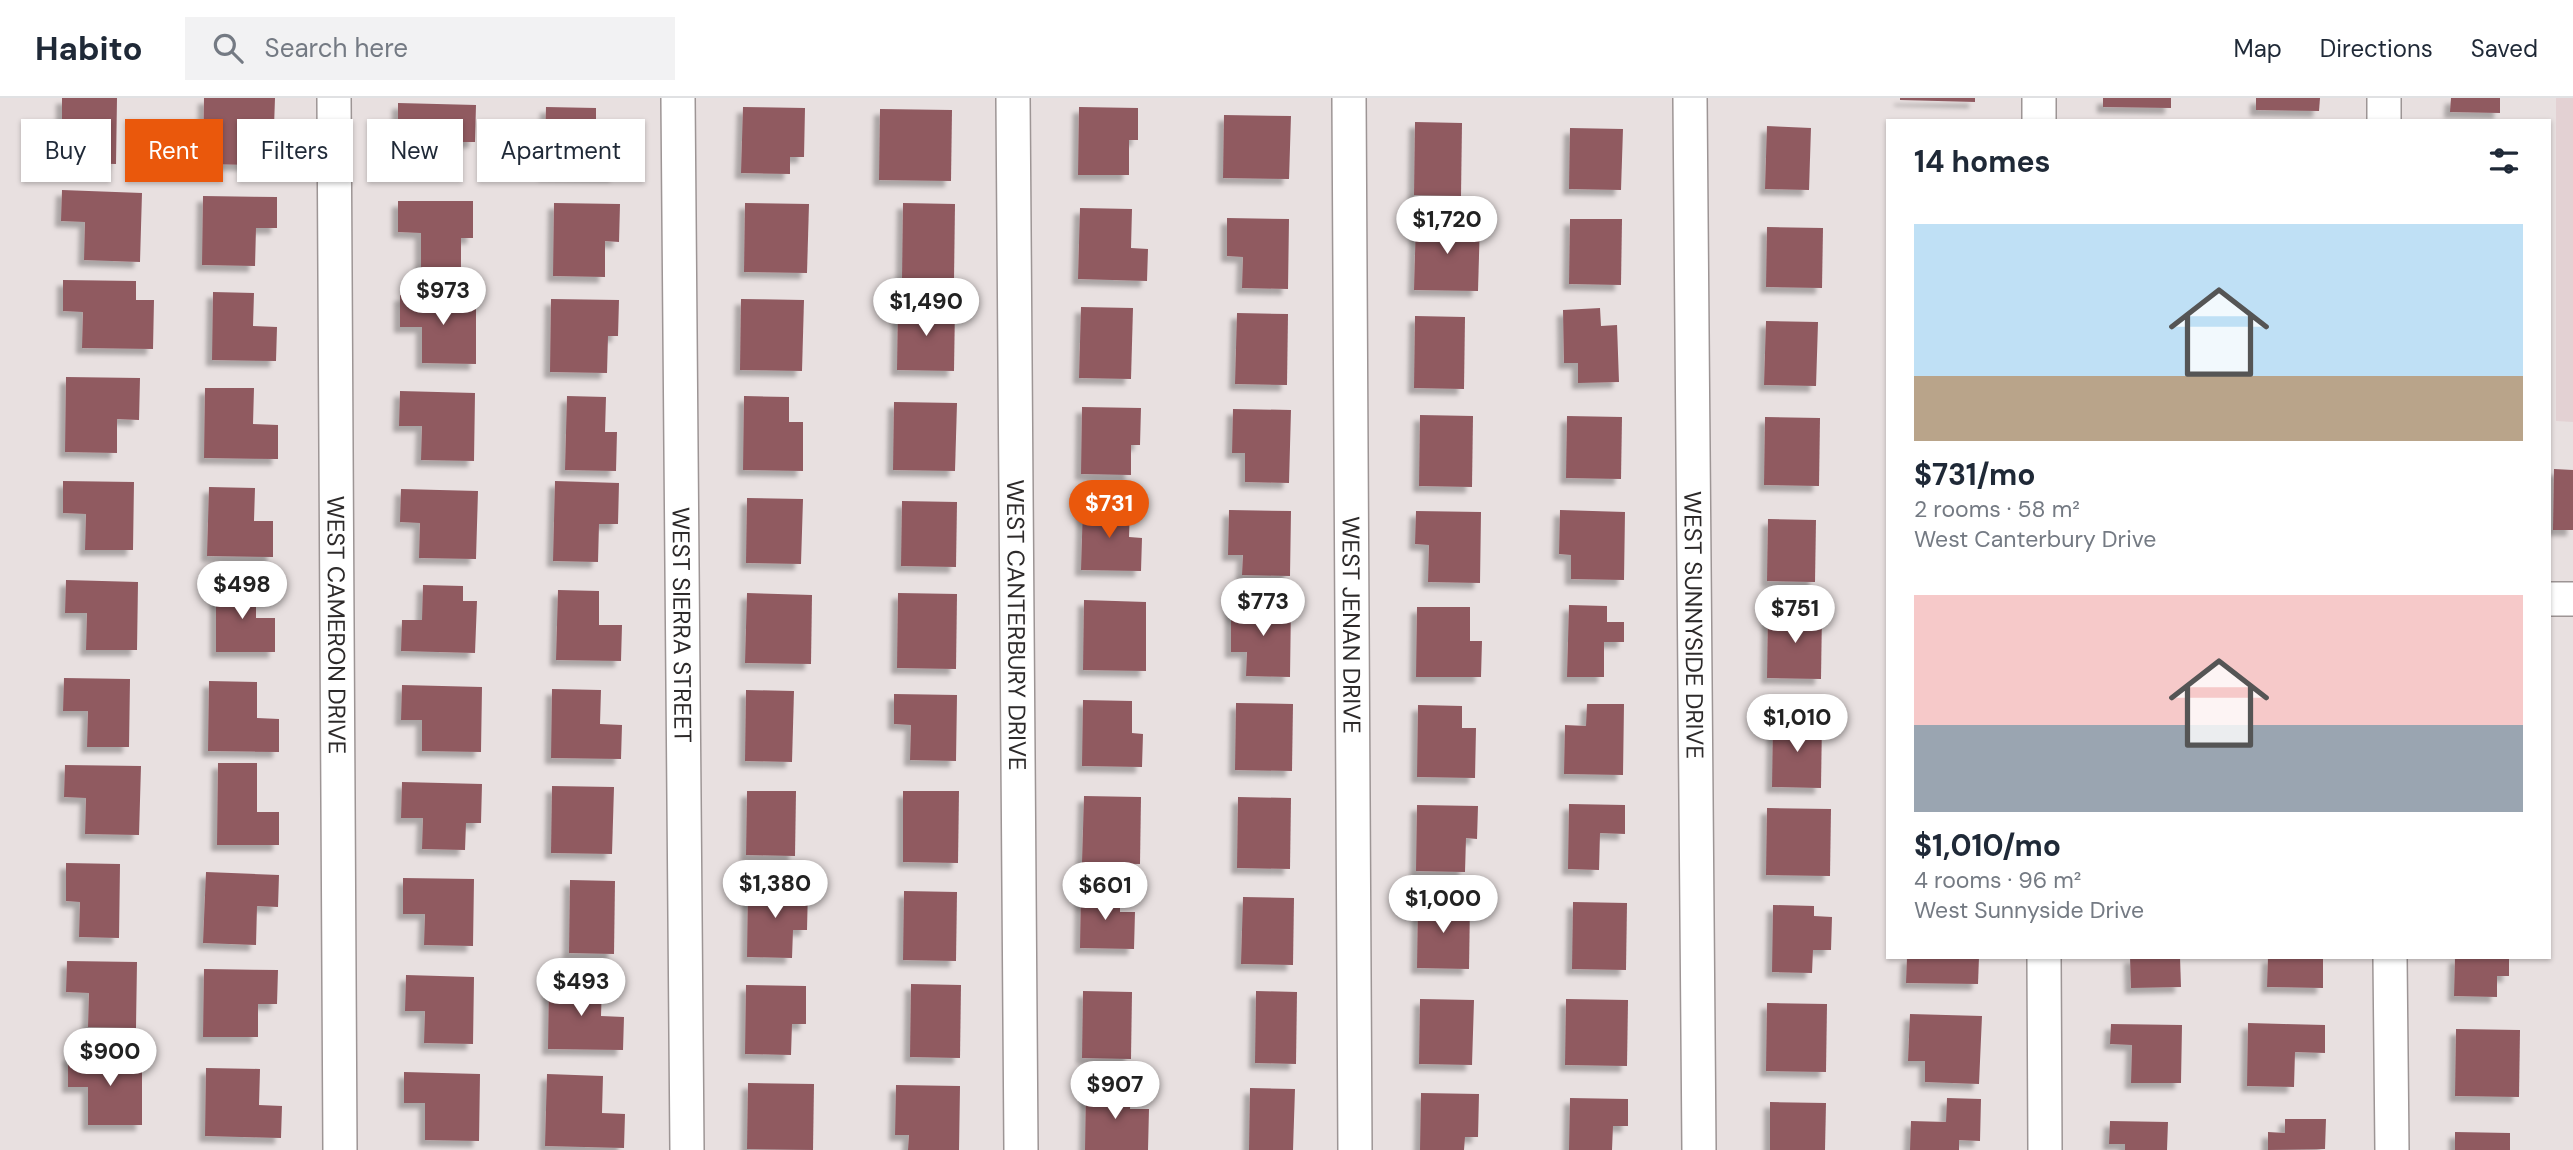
<!DOCTYPE html>
<html lang="en">
<head>
<meta charset="utf-8">
<style>
  :root { --surface:#fff; --page:#f2f2f3; --text:#1f2937; --muted:#747a83; --line:#e0e1e3; --accent:#ea580c }
  body { margin:0; font-family:"DM Sans",sans-serif; background:var(--page); color:var(--text); height:100vh; display:flex; flex-direction:column; font-size:26px; white-space:nowrap }
  * { box-sizing:border-box; margin:0 }
  p { font-size:23px; color:var(--muted) }
  .icon { flex:none; width:38px; height:38px; fill:none; stroke:currentColor; stroke-width:2; stroke-linecap:round; stroke-linejoin:round }
  .map { position:relative; flex:1; overflow:hidden }
  .panel { position:absolute; left:1886px; top:21px; width:665px; height:840px; display:flex; flex-direction:column; background:var(--surface); border-radius:0px; box-shadow:0 2px 5px #0004 }
  .panel>* { flex:none }
  .top-card { position:absolute; left:21px; top:21px; width:665px; height:63px; display:flex; gap:14px }
  .price { position:absolute; translate:-50% -60px; padding:0 16px; border-radius:24px; background:#fff; color:#222; font-size:23px; line-height:46px; filter:drop-shadow(0 2px 4px #0008) }
  .price::after { content:''; position:absolute; left:50%; top:42px; width:21px; height:16px; margin-left:-10px; background:inherit; clip-path:polygon(0 0,100% 0,50% 100%) }
  .price.current { background:var(--accent); color:#fff }
  ul { padding:0; list-style:none }
  li { display:grid; align-content:center; gap:14px; height:371px; padding:0 28px }
  li span { display:grid; place-items:center; height:217px; border-radius:0px; color:#555 }
  li>.icon { margin-inline-start:auto }
  span .icon { width:126px; height:126px; fill:#fffc; stroke-width:1 }
  li b { font-size:30px }
  h2 { display:flex; justify-content:space-between; align-items:center; height:84px; padding:0 28px; font-size:30px }
  .tag { padding:0 24px; border-radius:0px; background:var(--surface); box-shadow:0 2px 5px #0004; font-size:24px; line-height:63px }
  .tag.current { background:var(--accent); color:#fff }
  header { display:flex; align-items:center; gap:42px; box-sizing:border-box; height:98px; padding:0 35px; background:var(--surface); border-bottom:2px solid var(--line) }
  header strong { font-size:33px }
  nav { display:flex; gap:38px; margin-inline-start:auto; font-size:24px }
  .search { width:490px; height:63px; background:var(--page); display:flex; align-items:center; gap:18px; box-sizing:border-box; padding:0 24px; border-radius:0px; color:var(--muted); font-size:26px }
  .map>svg:first-child { display:block }
</style>
</head>
<body>
<header>
<strong>Habito</strong>
<div class="search"><svg class="icon" aria-label="search" viewBox="0 0 24 24"><circle cx="10" cy="10" r="6"/><path d="M15 15l6 6"/></svg>Search here</div>
<nav><a>Map</a><a>Directions</a><a>Saved</a></nav>
</header>
<div class="map">
<svg width="2573" height="1052" viewBox="0 0 2573 1052">
  <defs>
    <filter id="shadow"><feDropShadow dx="-6" dy="6" stdDeviation="2" flood-color="#0004"/></filter>
  </defs>
  <rect width="100%" height="100%" fill="#e8e0e0"/>
  <polygon fill="#e3d1d3" points="2556,0 2573,0 2573,324 2556,323"/>
  <g fill="#905a61" filter="url(#shadow)">
    <polygon points="62,0 117,0 116,66 75,65 76,26 62,25"/>
    <polygon points="204,0 275,0 274,29 253,29 253,67 203,66"/>
    <polygon points="1900,0 1975,0 1975,4 1900,2"/>
    <polygon points="2103,0 2171,0 2171,10 2103,9"/>
    <polygon points="2256,0 2320,0 2319,13 2256,12"/>
    <polygon points="2451,0 2500,0 2500,15 2450,14"/>
    <polygon points="398,5 476,7 475,44 461,44 460,74 419,74 419,39 398,39"/>
    <polygon points="546,9 596,10 596,43 616,44 616,78 544,77"/>
    <polygon points="743,9 805,10 804,59 790,59 790,76 741,75"/>
    <polygon points="1079,9 1138,10 1138,42 1129,42 1129,77 1078,77"/>
    <polygon points="880,11 952,12 951,83 879,82"/>
    <polygon points="1224,17 1291,18 1289,81 1223,80"/>
    <polygon points="1415,24 1462,25 1461,98 1414,97"/>
    <polygon points="1767,28 1811,30 1809,92 1765,91"/>
    <polygon points="1570,30 1623,31 1621,92 1569,91"/>
    <polygon points="62,92 142,95 140,164 84,162 85,124 61,123"/>
    <polygon points="203,98 277,99 277,130 256,130 255,168 202,167"/>
    <polygon points="398,103 473,103 473,140 461,140 461,172 421,172 421,135 398,134"/>
    <polygon points="554,105 620,106 619,144 605,143 605,179 553,178"/>
    <polygon points="745,105 809,106 807,175 744,174"/>
    <polygon points="903,105 955,106 954,182 902,181"/>
    <polygon points="1080,110 1132,111 1131,150 1148,151 1147,183 1078,181"/>
    <polygon points="1227,120 1289,121 1288,191 1242,190 1243,159 1227,158"/>
    <polygon points="1570,121 1622,121 1621,187 1569,186"/>
    <polygon points="1416,122 1480,123 1478,193 1414,192"/>
    <polygon points="1767,129 1823,130 1822,190 1766,189"/>
    <polygon points="63,182 136,183 136,202 154,202 153,251 82,250 83,214 63,213"/>
    <polygon points="213,194 254,195 253,228 277,229 276,263 212,262"/>
    <polygon points="400,197 476,198 476,266 422,265 422,229 400,229"/>
    <polygon points="551,201 619,202 618,238 608,238 607,275 550,274"/>
    <polygon points="741,201 804,202 802,273 740,272"/>
    <polygon points="898,207 955,208 954,273 897,272"/>
    <polygon points="1081,209 1133,210 1131,281 1079,280"/>
    <polygon points="1600,210 1601,228 1617,227 1619,284 1578,285 1578,265 1564,265 1563,212"/>
    <polygon points="1237,215 1288,216 1287,287 1235,286"/>
    <polygon points="1415,218 1465,219 1464,291 1414,290"/>
    <polygon points="1766,223 1818,224 1816,288 1764,287"/>
    <polygon points="66,279 140,280 139,322 117,321 117,355 65,354"/>
    <polygon points="205,290 254,290 253,326 278,327 278,361 204,360"/>
    <polygon points="400,293 475,295 474,363 421,362 422,328 399,328"/>
    <polygon points="567,298 606,299 605,334 617,334 616,373 565,372"/>
    <polygon points="744,298 789,299 789,324 803,324 803,373 743,372"/>
    <polygon points="894,304 957,305 955,373 893,372"/>
    <polygon points="1082,309 1141,310 1140,347 1131,347 1131,377 1081,376"/>
    <polygon points="1233,311 1291,312 1289,385 1245,384 1245,355 1232,355"/>
    <polygon points="1420,317 1473,318 1472,389 1419,388"/>
    <polygon points="1567,318 1622,319 1621,381 1566,380"/>
    <polygon points="1765,319 1820,320 1819,388 1764,387"/>
    <polygon points="2554,371 2573,372 2573,432 2553,432"/>
    <polygon points="63,383 134,384 133,452 85,452 86,416 63,415"/>
    <polygon points="555,383 619,385 618,426 599,426 598,464 553,463"/>
    <polygon points="209,389 255,390 254,423 273,423 273,459 207,458"/>
    <polygon points="401,391 478,393 476,461 419,460 420,425 400,424"/>
    <polygon points="747,400 803,401 801,466 746,465"/>
    <polygon points="902,403 957,404 956,469 901,468"/>
    <polygon points="1083,407 1130,408 1129,439 1142,440 1141,473 1081,472"/>
    <polygon points="1229,412 1291,413 1290,478 1242,477 1243,457 1228,457"/>
    <polygon points="1560,412 1625,414 1624,482 1571,481 1571,457 1559,456"/>
    <polygon points="1416,413 1481,414 1480,485 1428,484 1429,447 1415,446"/>
    <polygon points="1768,421 1816,422 1815,484 1767,483"/>
    <polygon points="66,482 138,484 137,552 86,552 87,515 65,515"/>
    <polygon points="216,485 256,485 256,520 275,520 275,554 216,554"/>
    <polygon points="423,487 463,488 463,503 477,503 475,555 401,553 402,522 422,522"/>
    <polygon points="558,492 599,493 599,527 622,527 621,563 556,562"/>
    <polygon points="747,495 812,497 811,566 745,565"/>
    <polygon points="898,495 957,496 956,571 897,570"/>
    <polygon points="1084,502 1146,504 1146,573 1083,572"/>
    <polygon points="1231,505 1291,506 1290,579 1246,578 1247,554 1231,554"/>
    <polygon points="1569,507 1607,508 1607,524 1624,524 1624,544 1604,544 1604,579 1567,579"/>
    <polygon points="1417,509 1470,509 1470,543 1482,543 1481,579 1416,579"/>
    <polygon points="1768,513 1822,514 1821,581 1767,580"/>
    <polygon points="64,580 130,581 129,649 87,649 88,613 63,613"/>
    <polygon points="209,583 257,584 257,620 279,621 279,654 208,653"/>
    <polygon points="402,587 482,589 481,654 422,653 422,622 401,622"/>
    <polygon points="552,591 601,592 600,626 622,627 621,661 551,660"/>
    <polygon points="746,592 794,593 792,664 745,663"/>
    <polygon points="894,596 957,597 956,663 910,662 911,627 894,626"/>
    <polygon points="1083,602 1132,603 1132,635 1143,636 1142,669 1082,668"/>
    <polygon points="1236,605 1293,606 1292,673 1235,672"/>
    <polygon points="1587,606 1624,606 1623,677 1564,676 1565,627 1586,628"/>
    <polygon points="1418,607 1462,608 1462,630 1476,630 1475,680 1417,679"/>
    <polygon points="1773,623 1822,623 1821,690 1772,689"/>
    <polygon points="218,665 257,665 257,714 279,714 279,747 217,747"/>
    <polygon points="65,667 141,668 139,737 85,736 86,700 64,699"/>
    <polygon points="402,684 482,686 481,725 466,725 465,752 422,751 423,720 401,720"/>
    <polygon points="552,688 614,689 612,756 551,755"/>
    <polygon points="747,693 796,693 795,758 746,757"/>
    <polygon points="903,693 959,693 958,765 903,764"/>
    <polygon points="1084,698 1141,699 1140,766 1082,765"/>
    <polygon points="1238,699 1291,700 1290,771 1237,770"/>
    <polygon points="1569,706 1625,707 1625,736 1600,735 1599,772 1568,771"/>
    <polygon points="1417,707 1478,708 1477,741 1466,740 1465,774 1416,773"/>
    <polygon points="1767,710 1831,711 1830,778 1766,777"/>
    <polygon points="66,765 120,766 119,840 79,839 80,804 66,803"/>
    <polygon points="206,774 279,777 278,809 257,808 256,847 203,845"/>
    <polygon points="403,780 474,781 473,848 424,847 425,816 403,816"/>
    <polygon points="570,782 615,783 614,856 569,855"/>
    <polygon points="748,789 808,790 807,832 793,832 792,860 747,859"/>
    <polygon points="904,793 957,794 956,863 903,862"/>
    <polygon points="1081,793 1120,794 1120,814 1135,814 1134,851 1080,850"/>
    <polygon points="1243,799 1294,800 1293,867 1241,866"/>
    <polygon points="1418,804 1470,805 1469,871 1417,870"/>
    <polygon points="1573,804 1627,805 1626,872 1572,871"/>
    <polygon points="1773,807 1814,808 1814,818 1832,819 1831,852 1813,852 1812,875 1772,874"/>
    <polygon points="1907,859 1979,859 1978,886 1906,885"/>
    <polygon points="2130,859 2180,859 2181,889 2131,890"/>
    <polygon points="2268,859 2323,859 2323,890 2267,889"/>
    <polygon points="2455,859 2509,859 2509,878 2497,878 2497,899 2454,898"/>
    <polygon points="67,863 137,864 136,930 88,929 89,895 66,894"/>
    <polygon points="204,871 278,872 277,906 258,906 258,939 203,939"/>
    <polygon points="406,877 474,879 473,946 424,945 425,913 405,913"/>
    <polygon points="549,883 602,884 601,918 624,919 623,952 548,951"/>
    <polygon points="911,886 961,887 960,960 910,959"/>
    <polygon points="746,887 806,888 806,926 792,926 791,957 745,956"/>
    <polygon points="1083,893 1132,894 1131,961 1082,960"/>
    <polygon points="1256,893 1297,894 1296,966 1255,965"/>
    <polygon points="1420,901 1474,902 1472,967 1419,966"/>
    <polygon points="1566,901 1628,902 1627,968 1565,967"/>
    <polygon points="1767,905 1827,906 1826,974 1766,973"/>
    <polygon points="1910,916 1982,918 1979,986 1925,984 1925,963 1908,963"/>
    <polygon points="2248,925 2325,927 2325,955 2295,954 2294,989 2247,988"/>
    <polygon points="2111,926 2182,927 2181,985 2131,985 2132,947 2110,946"/>
    <polygon points="2456,931 2520,932 2519,999 2455,998"/>
    <polygon points="68,957 142,958 142,1027 88,1027 88,989 68,989"/>
    <polygon points="206,970 260,971 259,1007 282,1008 281,1040 205,1038"/>
    <polygon points="404,974 480,976 479,1043 425,1042 425,1005 404,1005"/>
    <polygon points="547,976 603,978 602,1015 625,1016 624,1050 545,1048"/>
    <polygon points="748,985 814,986 813,1052 747,1051"/>
    <polygon points="896,987 960,988 959,1052 908,1052 909,1037 895,1037"/>
    <polygon points="1086,990 1131,991 1130,1011 1149,1011 1148,1052 1085,1052"/>
    <polygon points="1250,990 1295,991 1293,1052 1249,1052"/>
    <polygon points="1421,995 1479,996 1478,1039 1465,1039 1464,1052 1420,1052"/>
    <polygon points="1570,1000 1628,1001 1628,1028 1613,1028 1612,1052 1569,1052"/>
    <polygon points="1947,1000 1981,1001 1980,1043 1959,1042 1959,1052 1910,1052 1911,1023 1946,1024"/>
    <polygon points="1770,1004 1826,1005 1825,1052 1770,1052"/>
    <polygon points="2285,1021 2326,1021 2325,1051 2268,1052 2268,1034 2285,1035"/>
    <polygon points="2110,1023 2168,1024 2167,1052 2125,1052 2125,1046 2109,1046"/>
    <polygon points="2455,1034 2510,1035 2510,1052 2455,1052"/>
  </g>
  <g fill="none" stroke-linecap="round" stroke-linejoin="round">
    <g stroke="#9d9595" stroke-width="36">
      <g id="minor">
        <path id="s1" d="M334,0L340,1052"/>
        <path id="s2" d="M678,0L687,1052"/>
        <path id="s3" d="M1013,0L1021,1052"/>
        <path id="s4" d="M1349,0L1355,1052"/>
        <path id="s5" d="M1690,0L1699,1052"/>
        <polyline points="2039,0 2039,23"/>
        <polyline points="2384,0 2384,23"/>
        <polyline points="2550,501 2573,501"/>
        <polyline points="2044,859 2045,1052"/>
        <polyline points="2390,859 2392,1052"/>
      </g>
    </g>
    <use href="#minor" stroke="#fff" stroke-width="33"/>
  </g>
  <g text-anchor="middle" dominant-baseline="central" stroke-width="7" stroke-linejoin="round" paint-order="stroke">
    <g font-size="24" fill="#2d2a2a" stroke="#f6eded">
      <text stroke="none"><textPath href="#s1" startOffset="527">WEST CAMERON DRIVE</textPath></text>
      <text stroke="none"><textPath href="#s2" startOffset="527">WEST SIERRA STREET</textPath></text>
      <text stroke="none"><textPath href="#s3" startOffset="527">WEST CANTERBURY DRIVE</textPath></text>
      <text stroke="none"><textPath href="#s4" startOffset="527">WEST JENAN DRIVE</textPath></text>
      <text stroke="none"><textPath href="#s5" startOffset="527">WEST SUNNYSIDE DRIVE</textPath></text>
    </g>
  </g>
</svg>
<b class="price" style="left:1447px;top:158px">$1,720</b>
<b class="price" style="left:443px;top:229px">$973</b>
<b class="price" style="left:926px;top:240px">$1,490</b>
<b class="price current" style="left:1109px;top:442px">$731</b>
<b class="price" style="left:242px;top:523px">$498</b>
<b class="price" style="left:1263px;top:540px">$773</b>
<b class="price" style="left:1795px;top:547px">$751</b>
<b class="price" style="left:1797px;top:656px">$1,010</b>
<b class="price" style="left:775px;top:822px">$1,380</b>
<b class="price" style="left:1105px;top:824px">$601</b>
<b class="price" style="left:1443px;top:837px">$1,000</b>
<b class="price" style="left:581px;top:920px">$493</b>
<b class="price" style="left:110px;top:990px">$900</b>
<b class="price" style="left:1115px;top:1023px">$907</b>
<div class="top-card">
<a class="tag">Buy</a>
<a class="tag current">Rent</a>
<a class="tag">Filters</a>
<a class="tag">New</a>
<a class="tag">Apartment</a>
</div>
<section class="panel">
<h2>14 homes<svg class="icon" aria-label="filters" viewBox="0 0 24 24"><path d="M4 7h16M4 17h16"/><circle cx="9" cy="7" r="2"/><circle cx="15" cy="17" r="2"/></svg></h2>
<ul>
<li><span style="background:linear-gradient(#bfe0f5 70%,#b9a48a 0)"><svg class="icon" aria-label="home" viewBox="0 0 24 24"><path d="M3 11l9-7 9 7M6 9v11h12V9"/></svg></span><div><b>$731/mo</b><p>2 rooms · 58 m²</p><p>West Canterbury Drive</p></div></li>
<li><span style="background:linear-gradient(#f6c9c9 60%,#9aa5b1 0)"><svg class="icon" aria-label="home" viewBox="0 0 24 24"><path d="M3 11l9-7 9 7M6 9v11h12V9"/></svg></span><div><b>$1,010/mo</b><p>4 rooms · 96 m²</p><p>West Sunnyside Drive</p></div></li>
</ul>
</section>
</div>
</body>
</html>
